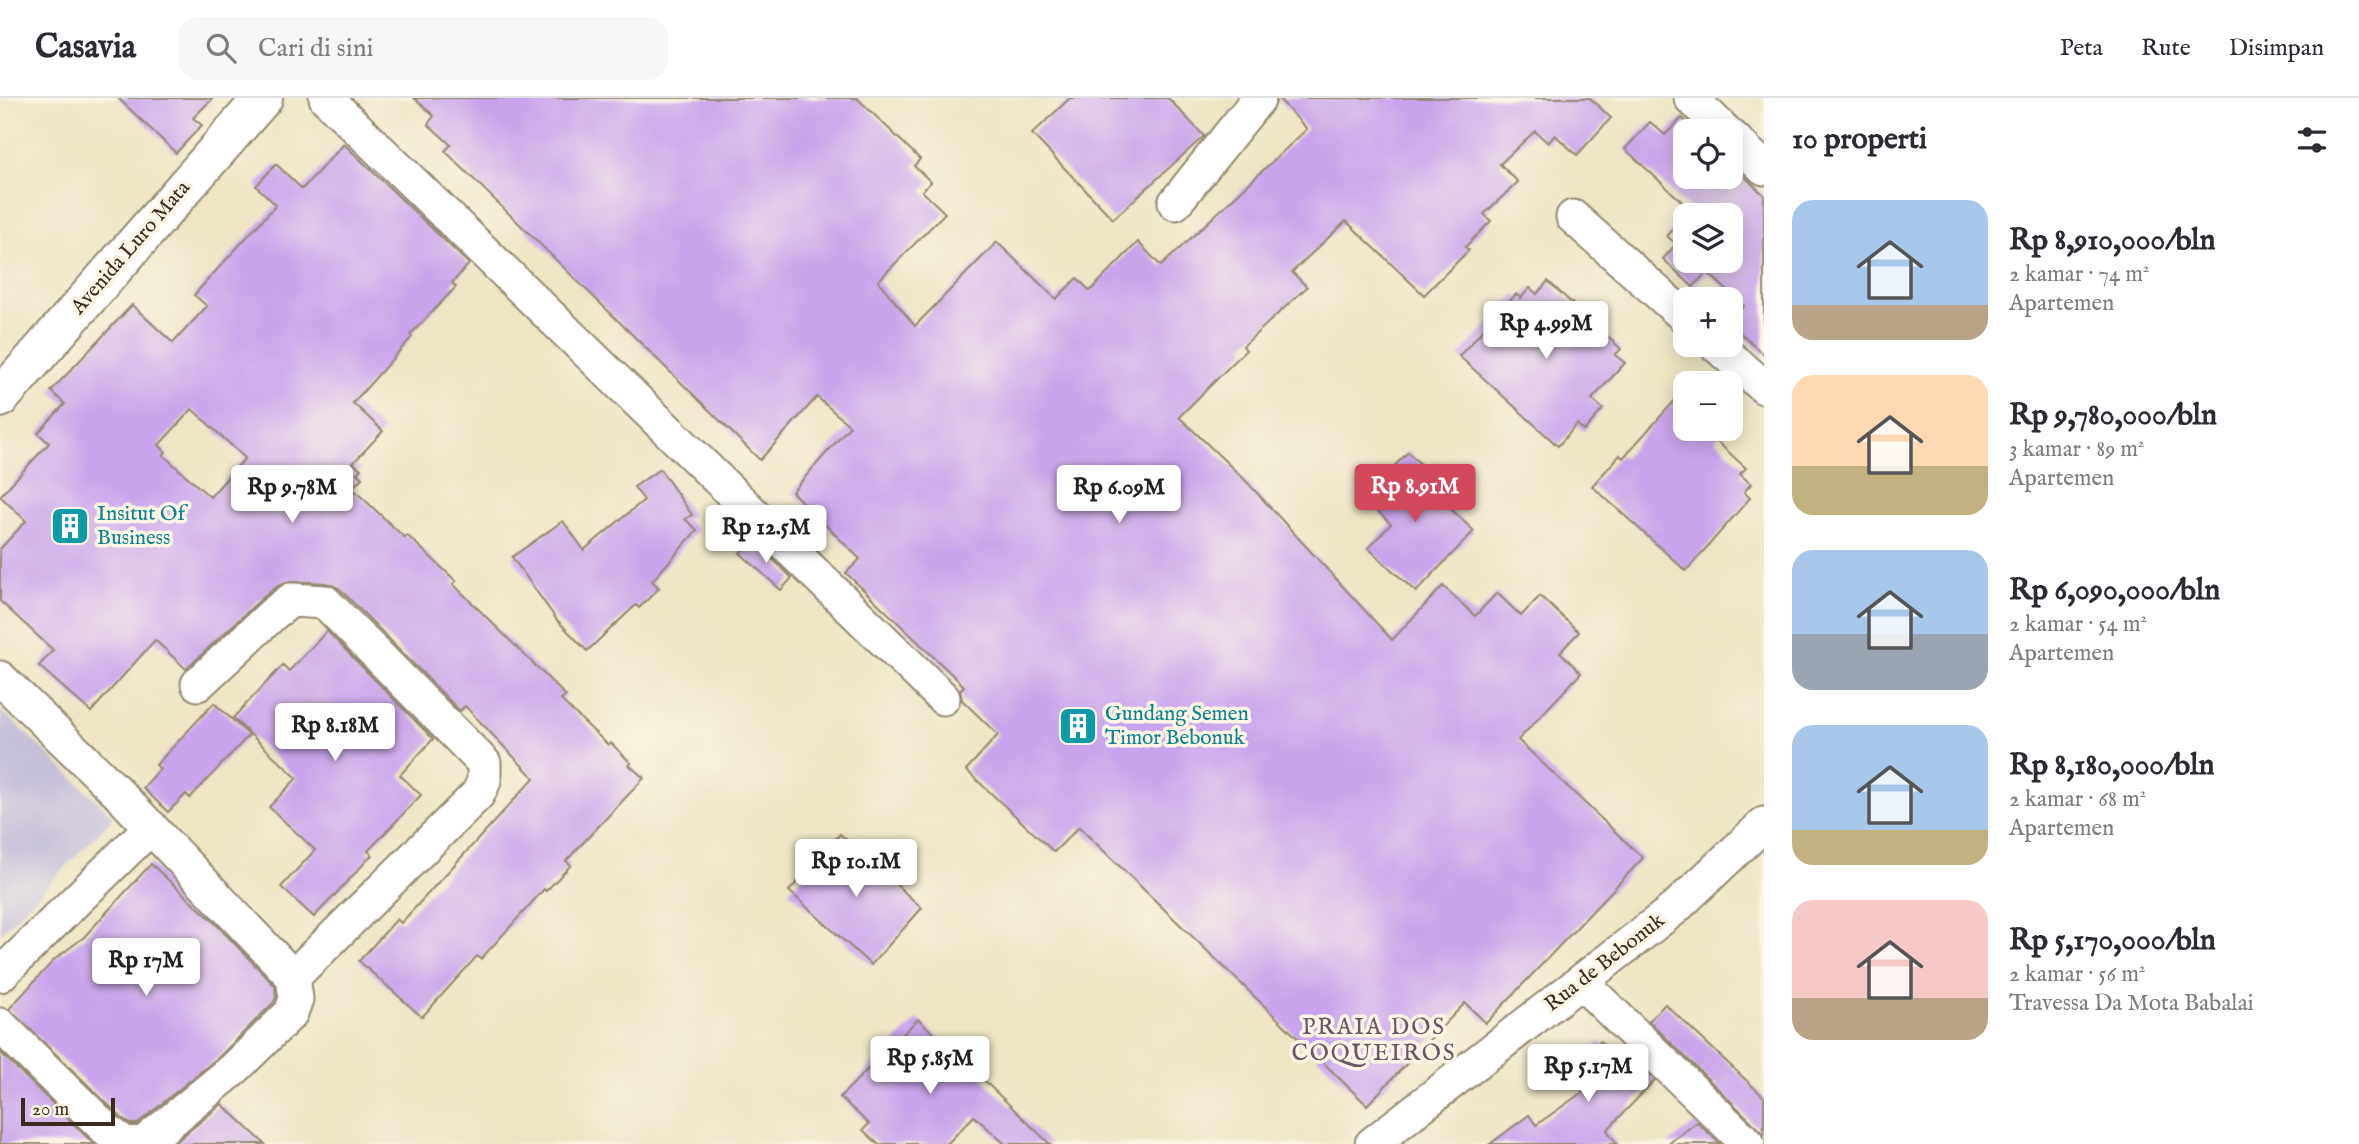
<!DOCTYPE html>
<html lang="id">
<head>
<meta charset="utf-8">
<style>
  :root { --surface:#fff; --page:#f7f7f7; --text:#2b2b33; --muted:#7c7c81; --line:#e1e1e2; --accent:#d1495b }
  body { margin:0; font-family:"IM FELL English",serif; background:var(--page); color:var(--text); height:100vh; display:flex; flex-direction:column; font-size:26px; white-space:nowrap }
  * { box-sizing:border-box; margin:0 }
  p { font-size:23px; color:var(--muted) }
  .icon { flex:none; width:38px; height:38px; fill:none; stroke:currentColor; stroke-width:2; stroke-linecap:round; stroke-linejoin:round }
  .map { position:relative; flex:1; overflow:hidden }
  .panel { display:flex; flex-direction:column; background:var(--surface); width:595px }
  .panel>* { flex:none }
  .buttons { position:absolute; left:1673px; top:21px; display:grid; gap:14px }
  .buttons a { display:grid; place-items:center; width:70px; height:70px; border-radius:14px; background:var(--surface); box-shadow:0 4px 18px #0003; font-size:35px }
  .scale { position:absolute; left:21px; bottom:18px; width:94px; box-sizing:border-box; padding-left:7px; border:4px solid #3b2a1e; border-top:0; font-size:19px; line-height:24px; white-space:nowrap; color:#3b2a1e; -webkit-text-stroke:5px #fcf5e5; paint-order:stroke }
  .price { position:absolute; translate:-50% -60px; padding:0 16px; border-radius:7px; background:#fff; color:#222; font-size:23px; line-height:46px; filter:drop-shadow(0 2px 4px #0008) }
  .price::after { content:''; position:absolute; left:50%; top:42px; width:21px; height:16px; margin-left:-10px; background:inherit; clip-path:polygon(0 0,100% 0,50% 100%) }
  .price.active { background:var(--accent); color:#fff }
  ul { padding:0; list-style:none }
  li { display:flex; align-items:center; gap:21px; height:175px; padding:0 28px }
  li span { display:grid; place-items:center; flex:none; width:196px; height:140px; border-radius:21px; color:#555 }
  li>.icon { margin-inline-start:auto }
  span .icon { width:84px; height:84px; fill:#fffc; stroke-width:1 }
  li b { font-size:30px }
  h2 { display:flex; justify-content:space-between; align-items:center; height:84px; padding:0 28px; font-size:30px }
  header { display:flex; align-items:center; gap:42px; box-sizing:border-box; height:98px; padding:0 35px; background:var(--surface); border-bottom:2px solid var(--line) }
  header strong { font-size:33px }
  nav { display:flex; gap:38px; margin-inline-start:auto; font-size:24px }
  .search { width:490px; height:63px; background:var(--page); display:flex; align-items:center; gap:18px; box-sizing:border-box; padding:0 24px; border-radius:21px; color:var(--muted); font-size:26px }
  main { display:flex; flex:1; min-height:0 }
  .map>svg:first-child { display:block }
</style>
</head>
<body>
<header>
<strong>Casavia</strong>
<div class="search"><svg class="icon" aria-label="search" viewBox="0 0 24 24"><circle cx="10" cy="10" r="6"/><path d="M15 15l6 6"/></svg>Cari di sini</div>
<nav><a>Peta</a><a>Rute</a><a>Disimpan</a></nav>
</header>
<main>
<div class="map">
<svg width="1764" height="1046" viewBox="0 0 1764 1046">
  <rect width="100%" height="100%" fill="#fcf5e5"/>
  <filter id="ink" filterUnits="userSpaceOnUse"><feTurbulence type="fractalNoise" baseFrequency=".0143" numOctaves="2"/><feDisplacementMap in="SourceGraphic" scale="14" xChannelSelector="R" yChannelSelector="G"/><feConvolveMatrix kernelMatrix="1 2 1 2 8 2 1 2 1" color-interpolation-filters="sRGB"/></filter>
  <filter id="wash" filterUnits="userSpaceOnUse"><feTurbulence type="fractalNoise" baseFrequency=".00686" numOctaves="4" result="noise"/><feDisplacementMap in="SourceGraphic" scale="28" xChannelSelector="R" yChannelSelector="G"/><feGaussianBlur stdDeviation="1.57" result="paint"/><feColorMatrix in="noise" values="0 0 0 0 0 0 0 0 0 0 0 0 0 0 0 0 0 1.4 0 .05"/><feComposite in="paint" operator="in"/></filter>
  <g filter="url(#wash)">
    <rect width="100%" height="100%" fill="#ede5c5"/>
    <polygon fill="#c6c0d9" points="0,611 114,719 0,836"/>
    <g id="blocks">
      <g fill="#c8a4ec" fill-rule="evenodd">
        <polygon points="118,0 213,0 193,20 202,27 176,55"/>
        <polygon points="414,0 857,0 920,61 914,68 931,84 922,93 945,115 878,183 915,228 997,144 1056,201 1077,180 1090,193 1138,144 1161,168 1307,31 1278,0 1590,0 1611,20 1577,57 1555,37 1548,45 1535,33 1500,66 1518,84 1484,116 1491,123 1465,149 1469,152 1424,197 1346,123 1292,174 1307,189 1243,248 1246,252 1179,319 1246,383 1392,542 1443,488 1475,518 1497,495 1521,518 1540,498 1579,534 1560,554 1581,575 1518,642 1643,760 1486,925 1465,905 1367,1007 1079,729 1054,754 966,672 998,637 962,602 960,592 964,588 846,475 860,461 792,394 850,328 817,299 760,362 445,53 451,47 428,26 434,18"/>
        <polygon points="1070,0 1168,0 1204,38 1113,121 1032,36"/>
        <polygon points="1682,20 1696,33 1685,33 1685,79 1731,79 1731,66 1764,97 1764,257 1731,226 1731,222 1744,208 1707,174 1693,189 1663,161 1676,146 1667,138 1685,118 1685,163 1731,163 1731,117 1686,117 1691,112 1625,51 1650,24 1665,37"/>
        <path d="M344,46L469,166L452,185L456,189L410,237L412,239L353,305L383,333L353,365L361,371L357,375L362,380L352,390L405,440L407,437L456,483L453,486L566,598L561,602L608,647L611,645L631,665L629,667L644,680L566,763L571,767L546,793L544,791L481,861L477,858L422,919L359,863L397,821L401,825L534,680L465,608L460,613L339,490L326,485L292,483L279,487L261,501L186,571L155,542L91,614L39,568L53,552L0,503V451L26,423L0,398L49,345L38,335L65,306L51,293L132,207L173,245L207,208L194,197L276,107L256,88L276,66L302,91ZM192,311L245,360L210,399L163,357L166,354L159,347Z"/>
        <polygon points="1548,183 1621,251 1615,257 1625,265 1592,301 1603,311 1584,333 1577,326 1558,348 1459,258 1516,196 1521,200 1530,190 1537,196"/>
        <polygon points="1685,291 1685,331 1725,331 1715,342 1746,370 1740,376 1751,386 1744,394 1750,400 1686,473 1592,388 1620,357 1623,360"/>
        <polygon points="1408,354 1436,381 1428,389 1474,433 1416,494 1368,450 1391,426 1364,400"/>
        <polygon points="660,371 692,417 685,421 697,432 652,483 659,490 639,510 636,507 587,553 557,522 512,459 563,423 584,452 644,402 634,389"/>
        <polygon points="752,441 792,480 781,492 740,455"/>
        <polygon points="327,533 433,641 400,677 421,697 368,753 372,757 314,819 281,789 315,752 269,709 297,680 233,620 283,567 289,573"/>
        <polygon points="214,605 249,637 190,700 186,696 168,714 143,690 160,671 156,667"/>
        <polygon points="840,736 922,810 871,867 789,793"/>
        <polygon points="151,766 213,823 275,888 276,899 274,904 221,957 137,1026 131,1026 122,1020 9,911 54,862 84,839"/>
        <polygon points="1665,906 1764,999 1764,1036 1649,923"/>
        <polygon points="918,921 967,966 1050,1046 1005,1046 974,1018 947,1046 878,1046 863,1032 869,1026 840,999"/>
        <polygon points="1600,943 1616,958 1623,951 1655,982 1607,1032 1617,1046 1490,1046 1529,1017 1536,1027 1594,986 1576,969"/>
        <polygon points="0,954 94,1046 0,1046"/>
        <polygon points="222,1006 265,1046 173,1046"/>
        <polygon points="1697,1024 1720,1046 1668,1046"/>
      </g>
    </g>
  </g>
  <g filter="url(#ink)">
    <use href="#blocks" fill-opacity="0" stroke="#948872" stroke-width="2"/>
    <g fill="none" stroke-linecap="round" stroke-linejoin="round">
      <g stroke="#948872" stroke-width="37">
        <g id="minor">
          <polyline points="326,0 943,600"/>
          <polyline points="1691,0 1725,33"/>
          <polyline points="1731,38 1764,70"/>
          <polyline points="1175,105 1259,0"/>
          <polyline points="1573,119 1685,219"/>
          <polyline points="1716,247 1764,289"/>
          <polyline points="0,580 116,693 293,879 296,901 291,915 234,971 144,1045 126,1046 110,1035 0,927"/>
          <polyline points="198,586 274,515 291,502 325,504 484,665 484,683 478,696 293,879"/>
          <polyline points="0,877 151,729"/>
          <polyline points="1582,885 1748,1046"/>
          <polyline points="1372,1046 1674,811 1764,726"/>
        </g>
      </g>
      <g stroke="#948872" stroke-width="42">
        <polyline id="major" points="0,300 263,0"/>
      </g>
      <use href="#minor" stroke="#fff" stroke-width="33"/>
      <use href="#major" stroke="#fff" stroke-width="38"/>
    </g>
  </g>
  <defs>
    <g id="building-square" transform="scale(2.0125)"><rect x="-9" y="-9" width="18" height="18" rx="4" fill="#0f9aa8" stroke="#fcf5e5"/><path d="M-4-6H4V6H1V3H-1V6H-4ZM-2.5-4.3h1.7v1.8h-1.7ZM.8-4.3h1.7v1.8H.8ZM-2.5-1h1.7V.8h-1.7ZM.8-1h1.7V.8H.8Z" fill="#fff"/></g>
  </defs>
  <g fill-rule="evenodd">
    <use href="#building-square" x="70" y="428"/>
    <use href="#building-square" x="1078" y="628"/>
  </g>
  <g text-anchor="middle" dominant-baseline="central" stroke-width="7" stroke-linejoin="round" paint-order="stroke">
    <g font-size="21" fill="#3b2a1e" stroke="#fcf5e5">
      <text transform="translate(131 150) rotate(-49)">Avenida Luro Mata</text>
      <text transform="translate(1605 865) rotate(-38)">Rua de Bebonuk</text>
    </g>
    <g font-size="21" fill="#0d838f" stroke="#fcf5e5" text-anchor="start">
      <text x="97" y="416">Insitut Of<tspan x="97" dy="24">Business</tspan></text>
      <text x="1105" y="616">Gundang Semen<tspan x="1105" dy="24">Timor Bebonuk</tspan></text>
    </g>
    <g font-size="23" letter-spacing="2" fill="#6c5566" stroke="#fcf5e5">
      <text x="1374" y="929">PRAIA DOS<tspan x="1374" dy="26">COQUEIROS</tspan></text>
    </g>
  </g>
</svg>
<div class="buttons">
<a><svg class="icon" aria-label="locate" viewBox="0 0 24 24"><circle cx="12" cy="12" r="6"/><path d="M12 2v4M12 18v4M2 12h4M18 12h4"/></svg></a>
<a><svg class="icon" aria-label="layers" viewBox="0 0 24 24"><path d="M12 4l9 5-9 5-9-5zM3 14l9 5 9-5"/></svg></a>
<a>+</a>
<a>−</a>
</div>
<div class="scale">20 m</div>
<b class="price" style="left:1546px;top:263px">Rp 4.99M</b>
<b class="price active" style="left:1415px;top:426px">Rp 8.91M</b>
<b class="price" style="left:292px;top:427px">Rp 9.78M</b>
<b class="price" style="left:1119px;top:427px">Rp 6.09M</b>
<b class="price" style="left:766px;top:467px">Rp 12.5M</b>
<b class="price" style="left:335px;top:665px">Rp 8.18M</b>
<b class="price" style="left:856px;top:801px">Rp 10.1M</b>
<b class="price" style="left:146px;top:900px">Rp 17M</b>
<b class="price" style="left:930px;top:998px">Rp 5.85M</b>
<b class="price" style="left:1588px;top:1006px">Rp 5.17M</b>
</div>
<section class="panel">
<h2>10 properti<svg class="icon" aria-label="filters" viewBox="0 0 24 24"><path d="M4 7h16M4 17h16"/><circle cx="9" cy="7" r="2"/><circle cx="15" cy="17" r="2"/></svg></h2>
<ul>
<li><span style="background:linear-gradient(#a9c7e8 75%,#b9a48a 0)"><svg class="icon" aria-label="home" viewBox="0 0 24 24"><path d="M3 11l9-7 9 7M6 9v11h12V9"/></svg></span><div><b>Rp 8,910,000/bln</b><p>2 kamar · 74 m²</p><p>Apartemen</p></div></li>
<li><span style="background:linear-gradient(#ffd9b3 65%,#c2b280 0)"><svg class="icon" aria-label="home" viewBox="0 0 24 24"><path d="M3 11l9-7 9 7M6 9v11h12V9"/></svg></span><div><b>Rp 9,780,000/bln</b><p>3 kamar · 89 m²</p><p>Apartemen</p></div></li>
<li><span style="background:linear-gradient(#a9c7e8 60%,#9aa5b1 0)"><svg class="icon" aria-label="home" viewBox="0 0 24 24"><path d="M3 11l9-7 9 7M6 9v11h12V9"/></svg></span><div><b>Rp 6,090,000/bln</b><p>2 kamar · 54 m²</p><p>Apartemen</p></div></li>
<li><span style="background:linear-gradient(#a9c7e8 75%,#c2b280 0)"><svg class="icon" aria-label="home" viewBox="0 0 24 24"><path d="M3 11l9-7 9 7M6 9v11h12V9"/></svg></span><div><b>Rp 8,180,000/bln</b><p>2 kamar · 68 m²</p><p>Apartemen</p></div></li>
<li><span style="background:linear-gradient(#f6c9c9 70%,#b9a48a 0)"><svg class="icon" aria-label="home" viewBox="0 0 24 24"><path d="M3 11l9-7 9 7M6 9v11h12V9"/></svg></span><div><b>Rp 5,170,000/bln</b><p>2 kamar · 56 m²</p><p>Travessa Da Mota Babalai</p></div></li>
</ul>
</section>
</main>
</body>
</html>
